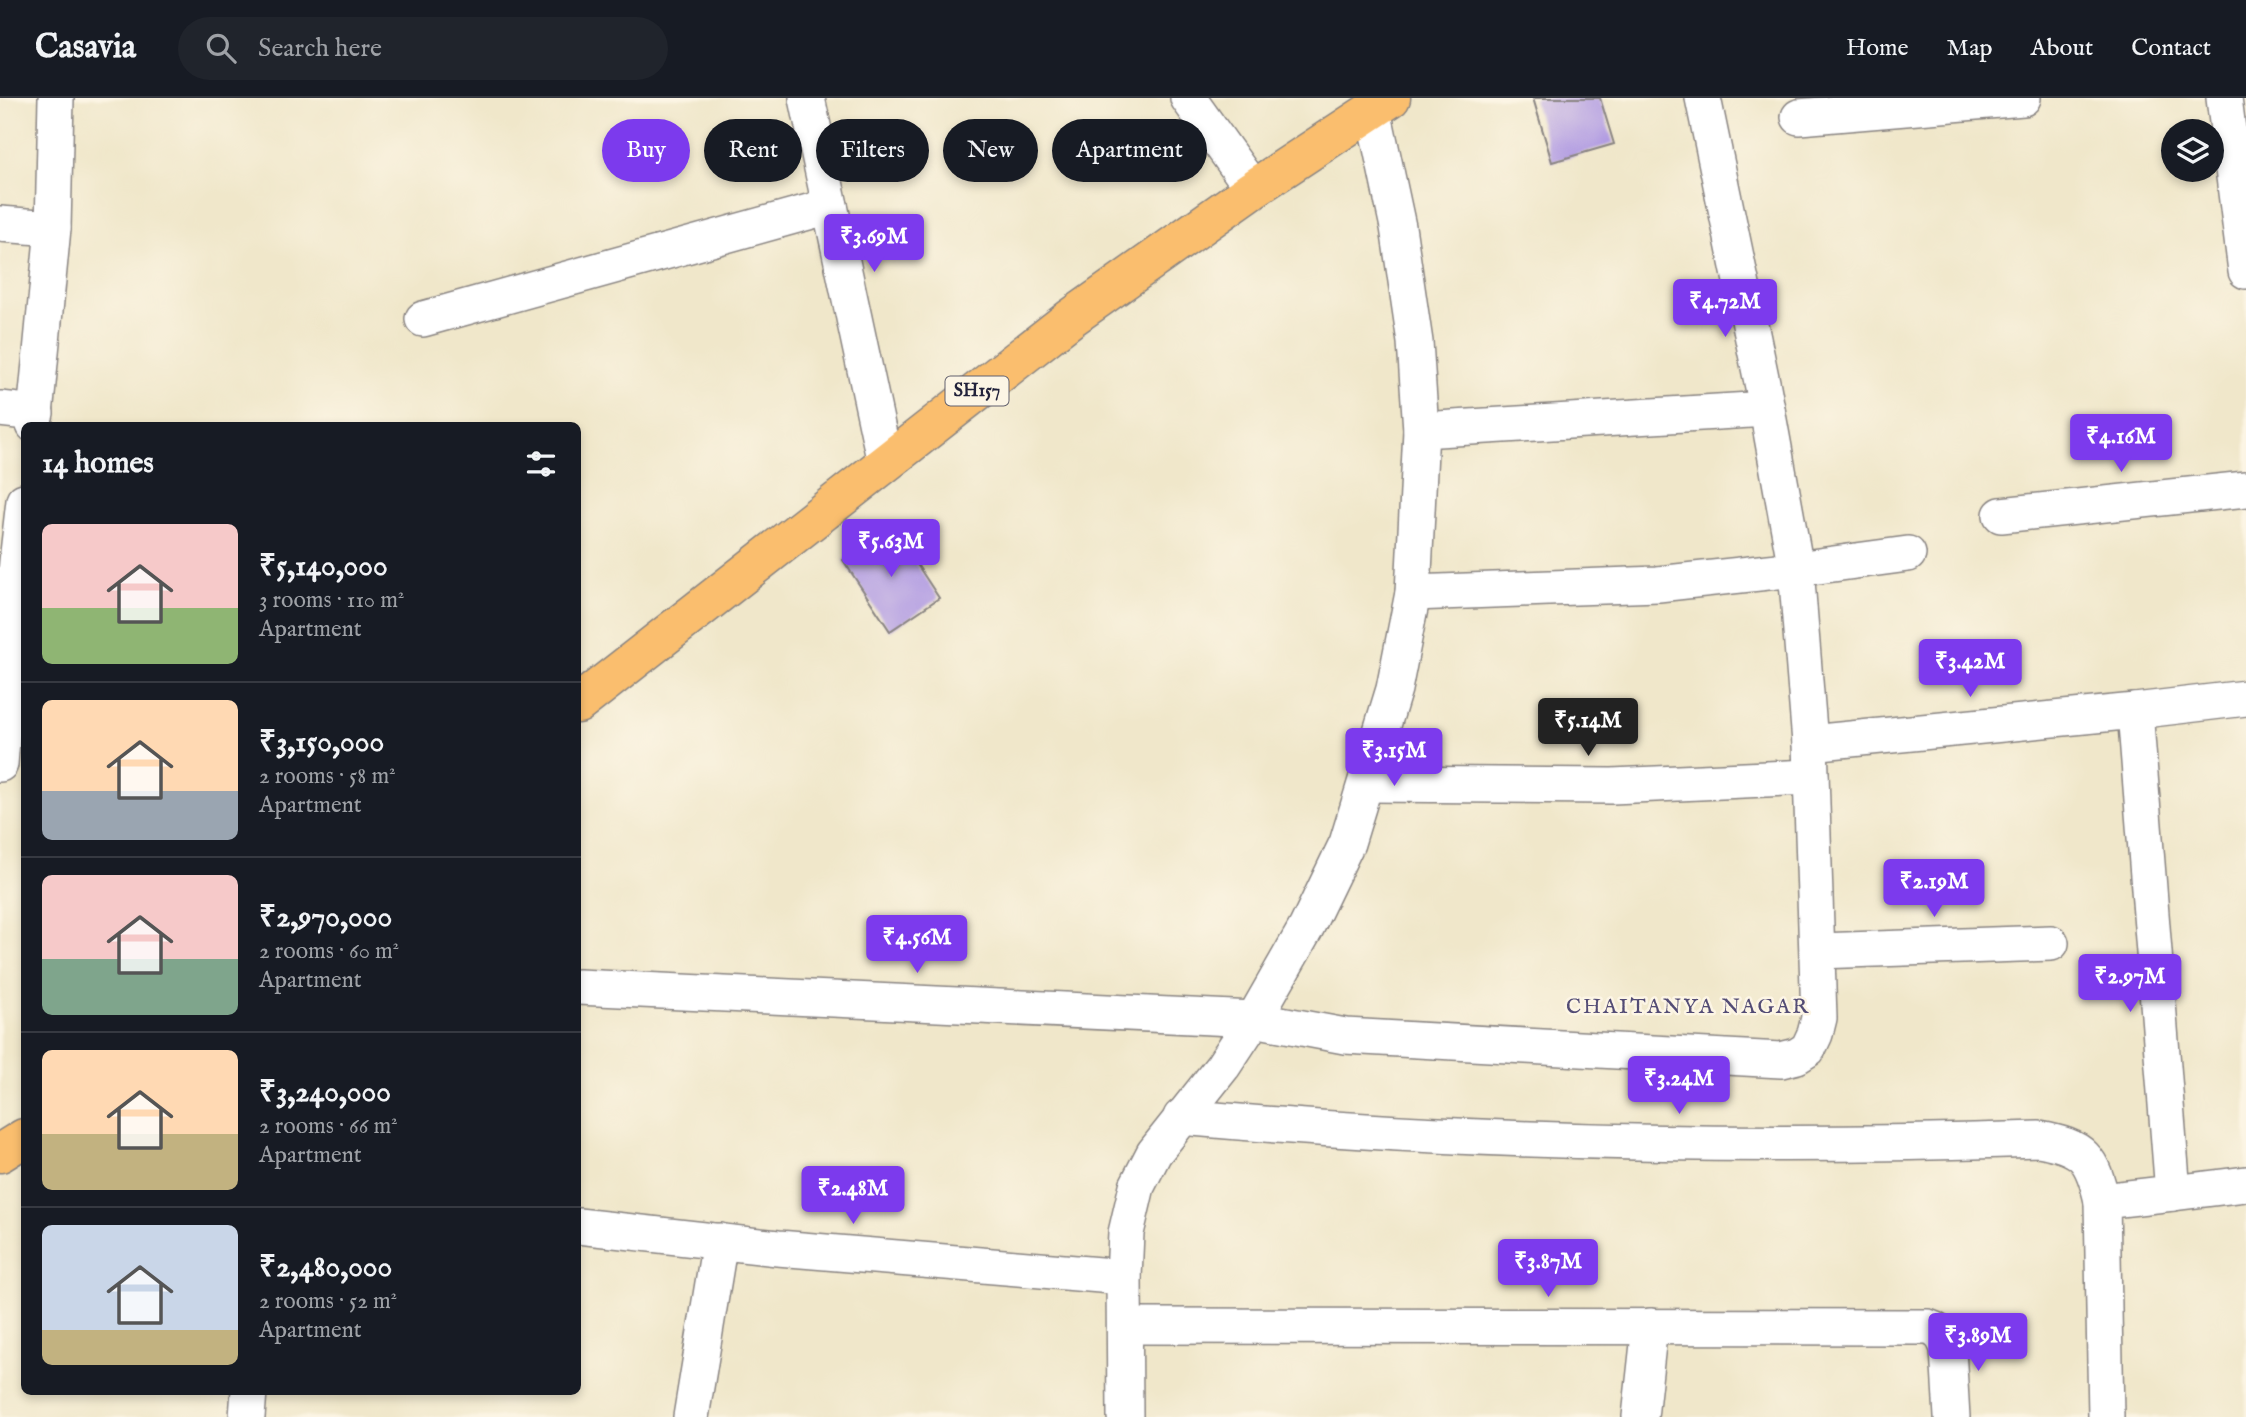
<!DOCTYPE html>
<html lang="en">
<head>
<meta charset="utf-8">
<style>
  :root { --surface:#171b24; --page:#20242c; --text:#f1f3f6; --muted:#9ea1a6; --line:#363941; --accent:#7c3aed }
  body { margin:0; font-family:"IM FELL English",serif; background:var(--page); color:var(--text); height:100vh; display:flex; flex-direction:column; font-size:26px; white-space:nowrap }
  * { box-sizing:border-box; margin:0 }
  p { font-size:23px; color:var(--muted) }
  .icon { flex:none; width:38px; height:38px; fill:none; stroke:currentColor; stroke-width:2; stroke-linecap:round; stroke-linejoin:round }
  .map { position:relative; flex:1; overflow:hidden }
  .sheet { position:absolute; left:21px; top:324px; width:560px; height:973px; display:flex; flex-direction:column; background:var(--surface); border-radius:10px; box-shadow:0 4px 10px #0003 }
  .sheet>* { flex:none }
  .hud { position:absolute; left:602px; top:21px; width:665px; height:63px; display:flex; gap:14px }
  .fabs { position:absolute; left:2161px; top:21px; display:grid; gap:14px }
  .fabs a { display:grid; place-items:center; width:63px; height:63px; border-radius:50%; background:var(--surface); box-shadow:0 4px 10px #0003; font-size:35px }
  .price { position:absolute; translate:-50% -60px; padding:0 16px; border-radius:7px; background:var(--accent); color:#fff; font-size:23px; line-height:46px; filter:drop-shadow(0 2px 4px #0008) }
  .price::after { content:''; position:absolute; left:50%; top:42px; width:21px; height:16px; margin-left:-10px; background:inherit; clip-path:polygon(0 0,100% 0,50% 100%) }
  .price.on { background:#222; color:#fff }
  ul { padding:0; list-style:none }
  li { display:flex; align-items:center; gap:21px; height:175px; padding:0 21px }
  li+li { border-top:2px solid var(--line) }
  li span { display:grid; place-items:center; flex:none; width:196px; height:140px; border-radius:10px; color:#555 }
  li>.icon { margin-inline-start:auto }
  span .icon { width:84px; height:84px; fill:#fffc; stroke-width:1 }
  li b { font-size:30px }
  h2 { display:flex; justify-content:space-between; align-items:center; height:84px; padding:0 21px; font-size:30px }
  .tag { padding:0 24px; border-radius:32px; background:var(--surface); box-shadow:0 4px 10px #0003; font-size:24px; line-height:63px }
  .tag.on { background:var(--accent); color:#fff }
  header { display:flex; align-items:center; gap:42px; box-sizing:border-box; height:98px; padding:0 35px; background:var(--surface); border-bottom:2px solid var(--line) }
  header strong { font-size:33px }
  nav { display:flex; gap:38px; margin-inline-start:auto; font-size:24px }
  .search { width:490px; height:63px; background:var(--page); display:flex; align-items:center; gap:18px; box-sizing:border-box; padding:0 24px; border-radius:38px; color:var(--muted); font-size:26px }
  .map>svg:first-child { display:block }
</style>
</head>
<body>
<header>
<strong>Casavia</strong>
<div class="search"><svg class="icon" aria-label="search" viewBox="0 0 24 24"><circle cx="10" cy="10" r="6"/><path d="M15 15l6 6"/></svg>Search here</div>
<nav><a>Home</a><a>Map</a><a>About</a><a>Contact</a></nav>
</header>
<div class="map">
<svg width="2246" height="1319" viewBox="0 0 2246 1319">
  <rect width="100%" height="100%" fill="#fcf5e5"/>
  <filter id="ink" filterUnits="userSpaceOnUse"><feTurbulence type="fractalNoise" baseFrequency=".0143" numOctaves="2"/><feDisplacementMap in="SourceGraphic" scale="14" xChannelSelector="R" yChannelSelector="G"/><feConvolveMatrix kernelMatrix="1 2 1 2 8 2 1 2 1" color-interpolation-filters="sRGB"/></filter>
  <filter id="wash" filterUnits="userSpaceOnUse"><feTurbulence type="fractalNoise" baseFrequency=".00686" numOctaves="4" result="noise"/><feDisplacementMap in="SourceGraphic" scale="28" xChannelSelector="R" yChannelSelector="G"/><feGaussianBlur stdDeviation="1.57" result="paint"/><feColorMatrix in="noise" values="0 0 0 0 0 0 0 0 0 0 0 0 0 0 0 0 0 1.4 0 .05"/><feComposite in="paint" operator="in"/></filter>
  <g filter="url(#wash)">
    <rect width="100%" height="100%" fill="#f0e7ca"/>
    <g id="blocks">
      <g fill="#af99e2">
        <polygon points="1533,0 1600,0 1614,46 1552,64"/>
        <polygon points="893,430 939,500 890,533 843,462"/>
      </g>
    </g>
  </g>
  <g filter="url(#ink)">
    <use href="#blocks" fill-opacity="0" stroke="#898482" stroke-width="2"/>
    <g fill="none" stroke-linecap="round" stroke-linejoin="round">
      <g stroke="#898482" stroke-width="38">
        <g id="minor">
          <polyline points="807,0 885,365"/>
          <polyline points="1188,0 1253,91"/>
          <polyline points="2224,0 2246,173"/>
          <polyline points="1799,19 2023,0"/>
          <polyline points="0,126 53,130"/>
          <polyline points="423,221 830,108"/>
          <polyline points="0,311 36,315"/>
          <polyline points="34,327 53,130 56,0"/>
          <polyline points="1421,332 1767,311"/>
          <polyline points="2001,417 2246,391"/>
          <polyline points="1413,495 1658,486 1796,471 1908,456"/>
          <polyline points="1810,645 2135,613"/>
          <polyline points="0,666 17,464 24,403"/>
          <polyline points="1366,686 1612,688 1811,679"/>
          <polyline points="1818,853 2051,845"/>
          <polyline points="578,889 1254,921 1345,938 1781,962 1797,958 1808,951 1815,936 1819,920 1810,645 1796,471 1763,289 1703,0"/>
          <path d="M1181,1019C1467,1045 1753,1051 2039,1041C2084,1049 2092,1059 2102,1103"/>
          <polyline points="2173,1095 2246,1086"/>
          <polyline points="578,1128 778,1150 1124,1179"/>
          <path d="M1125,1228L1928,1229C1940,1233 1944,1239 1948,1251L1952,1319"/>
          <polyline points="247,1319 249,1293"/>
          <polyline points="691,1319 720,1143"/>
          <polyline points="1125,1319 1124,1179 1126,1135 1137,1088 1154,1055 1223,968 1254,921 1306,830 1347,745 1394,591 1413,495 1421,332 1415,244 1398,129 1373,12"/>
          <polyline points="1640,1319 1650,1228"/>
          <polyline points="2106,1319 2102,1103 2173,1095 2135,613 2246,600"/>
        </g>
      </g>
      <g stroke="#898482" stroke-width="41">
        <g id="primary">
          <polyline points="578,606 1071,220 1253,91 1391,0"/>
          <polyline points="0,1055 24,1040"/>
        </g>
      </g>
      <use href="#minor" stroke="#fff" stroke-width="35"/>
      <use href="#primary" stroke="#fabe6e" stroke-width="38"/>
    </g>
  </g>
  <g text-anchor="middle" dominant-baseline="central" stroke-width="5" stroke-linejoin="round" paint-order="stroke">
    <rect fill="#fcf5e5" stroke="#63616e" stroke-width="2" x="945.5" y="278.5" width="63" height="29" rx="5"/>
    <g font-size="18" font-weight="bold" fill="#22223b">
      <text x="977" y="293">SH157</text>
    </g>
    <g font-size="21" letter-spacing="2" fill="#534c75" stroke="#fcf5e5">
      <text x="1688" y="909">CHAITANYA NAGAR</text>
    </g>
  </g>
</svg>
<div class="fabs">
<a><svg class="icon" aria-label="layers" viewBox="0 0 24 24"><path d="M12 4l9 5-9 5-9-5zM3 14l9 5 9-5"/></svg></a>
</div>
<b class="price" style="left:874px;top:176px">₹3.69M</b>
<b class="price" style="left:1725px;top:241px">₹4.72M</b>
<b class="price" style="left:2121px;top:376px">₹4.16M</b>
<b class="price" style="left:891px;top:481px">₹5.63M</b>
<b class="price" style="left:1970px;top:601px">₹3.42M</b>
<b class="price on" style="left:1588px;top:660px">₹5.14M</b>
<b class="price" style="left:1394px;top:690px">₹3.15M</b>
<b class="price" style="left:1934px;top:821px">₹2.19M</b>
<b class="price" style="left:917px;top:877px">₹4.56M</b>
<b class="price" style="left:2130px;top:916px">₹2.97M</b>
<b class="price" style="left:1679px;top:1018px">₹3.24M</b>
<b class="price" style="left:853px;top:1128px">₹2.48M</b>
<b class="price" style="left:1548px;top:1201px">₹3.87M</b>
<b class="price" style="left:1978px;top:1275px">₹3.89M</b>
<div class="hud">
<a class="tag on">Buy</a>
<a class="tag">Rent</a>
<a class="tag">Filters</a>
<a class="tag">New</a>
<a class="tag">Apartment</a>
</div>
<section class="sheet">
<h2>14 homes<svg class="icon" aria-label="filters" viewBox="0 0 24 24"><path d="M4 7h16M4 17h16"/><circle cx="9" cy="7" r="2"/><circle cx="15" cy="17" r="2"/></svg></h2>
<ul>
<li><span style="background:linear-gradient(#f6c9c9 60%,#8fb573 0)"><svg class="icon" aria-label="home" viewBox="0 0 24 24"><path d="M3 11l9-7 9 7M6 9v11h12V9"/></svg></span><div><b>₹5,140,000</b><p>3 rooms · 110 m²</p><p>Apartment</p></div></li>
<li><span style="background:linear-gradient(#ffd9b3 65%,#9aa5b1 0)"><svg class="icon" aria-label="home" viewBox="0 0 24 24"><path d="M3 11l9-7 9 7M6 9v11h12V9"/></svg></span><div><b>₹3,150,000</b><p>2 rooms · 58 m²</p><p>Apartment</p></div></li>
<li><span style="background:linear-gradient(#f6c9c9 60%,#7fa58c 0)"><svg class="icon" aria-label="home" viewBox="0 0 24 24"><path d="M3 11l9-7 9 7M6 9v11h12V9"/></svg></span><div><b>₹2,970,000</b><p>2 rooms · 60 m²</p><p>Apartment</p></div></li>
<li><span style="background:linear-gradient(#ffd9b3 60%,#c2b280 0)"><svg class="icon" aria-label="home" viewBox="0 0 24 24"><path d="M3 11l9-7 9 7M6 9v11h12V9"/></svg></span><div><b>₹3,240,000</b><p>2 rooms · 66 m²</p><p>Apartment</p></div></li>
<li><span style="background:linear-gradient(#c9d6e8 75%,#c2b280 0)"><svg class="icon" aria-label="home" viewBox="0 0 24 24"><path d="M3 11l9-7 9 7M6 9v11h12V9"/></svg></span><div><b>₹2,480,000</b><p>2 rooms · 52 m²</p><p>Apartment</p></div></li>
</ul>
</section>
</div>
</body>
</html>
